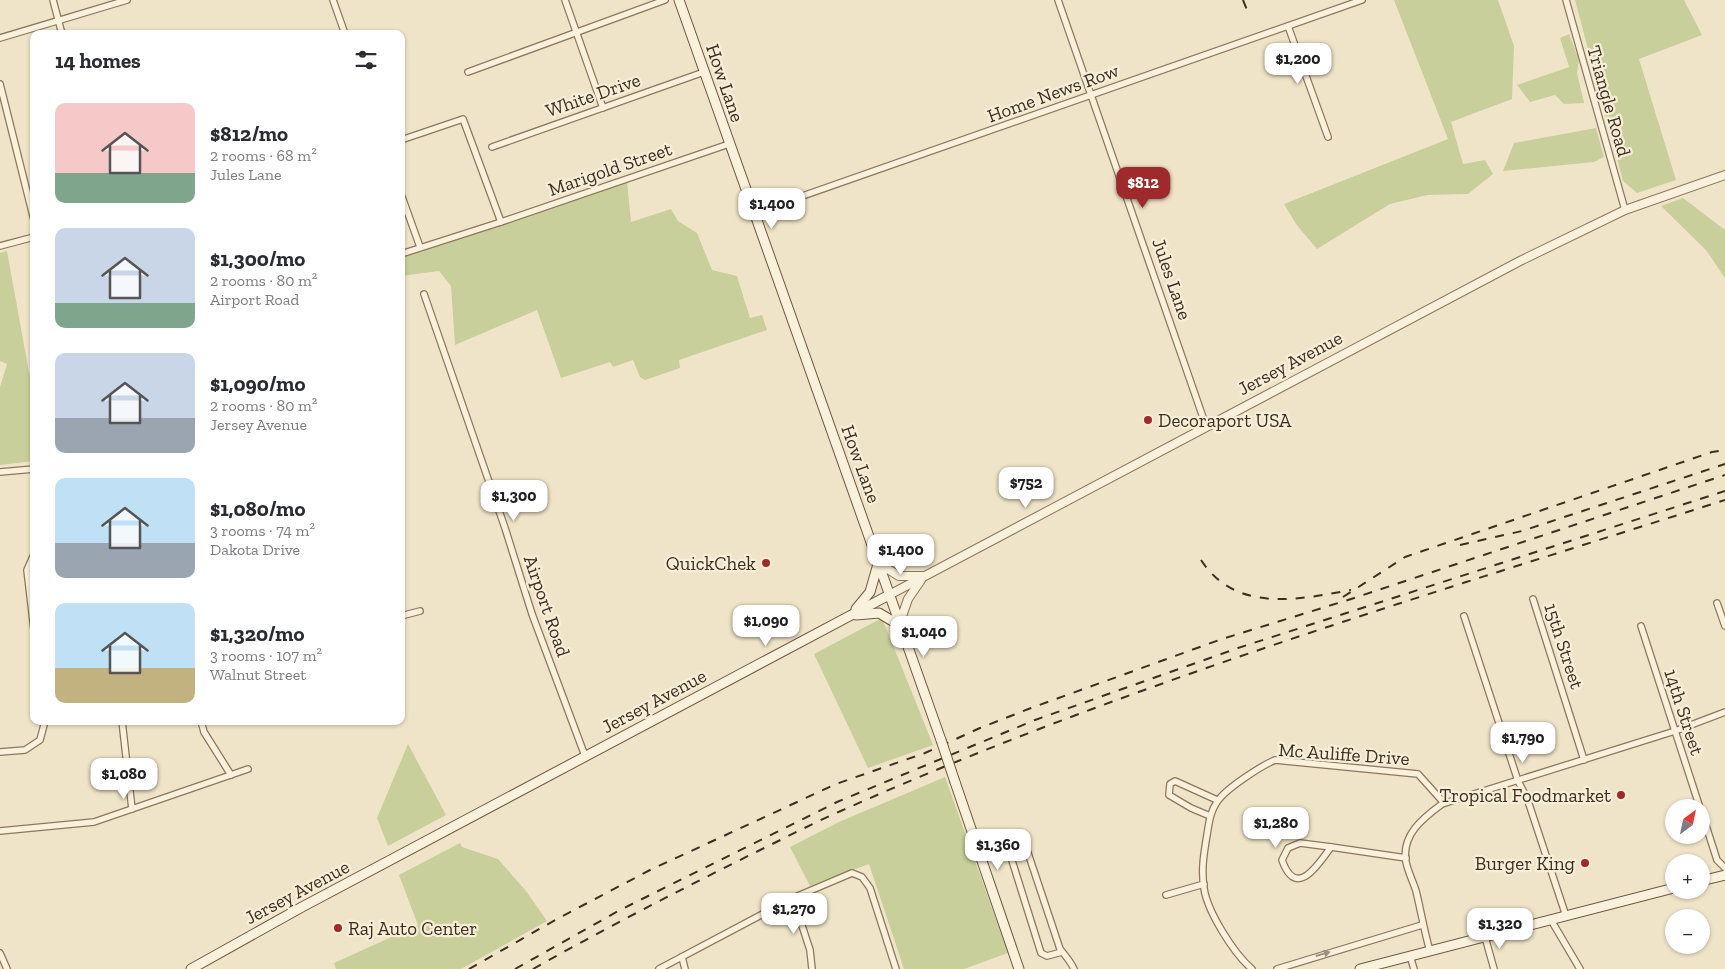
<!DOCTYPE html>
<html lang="en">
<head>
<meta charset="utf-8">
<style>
  :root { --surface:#fff; --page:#f2f2f3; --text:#2b2b33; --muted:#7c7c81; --accent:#9e2a2b }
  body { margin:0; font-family:"Zilla Slab",serif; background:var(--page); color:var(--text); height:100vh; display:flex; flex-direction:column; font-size:19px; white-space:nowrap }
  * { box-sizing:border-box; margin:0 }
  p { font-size:16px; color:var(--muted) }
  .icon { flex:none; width:28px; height:28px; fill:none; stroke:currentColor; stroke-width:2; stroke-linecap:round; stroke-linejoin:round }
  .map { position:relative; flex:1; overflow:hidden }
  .drawer { position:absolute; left:30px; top:30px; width:375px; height:695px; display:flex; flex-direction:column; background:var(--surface); border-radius:10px; box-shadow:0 1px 4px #0004 }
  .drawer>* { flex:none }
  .needle { width:32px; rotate:33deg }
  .controls { position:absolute; left:1665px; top:799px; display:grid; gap:10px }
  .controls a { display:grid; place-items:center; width:45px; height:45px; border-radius:50%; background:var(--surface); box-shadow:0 1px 4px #0004; font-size:25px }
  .price { position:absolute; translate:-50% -42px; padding:0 11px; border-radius:10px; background:#fff; color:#222; font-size:16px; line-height:32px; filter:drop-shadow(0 1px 2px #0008) }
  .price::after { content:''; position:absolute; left:50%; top:30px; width:15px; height:11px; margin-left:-8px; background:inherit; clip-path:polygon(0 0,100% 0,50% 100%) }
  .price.on { background:var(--accent); color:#fff }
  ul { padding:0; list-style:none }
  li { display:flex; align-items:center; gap:15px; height:125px; padding:0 25px }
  li span { display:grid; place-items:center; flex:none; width:140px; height:100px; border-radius:10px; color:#555 }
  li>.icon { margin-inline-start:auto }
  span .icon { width:60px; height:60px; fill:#fffc; stroke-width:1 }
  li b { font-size:21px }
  h2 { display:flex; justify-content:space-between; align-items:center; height:60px; padding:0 25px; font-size:21px }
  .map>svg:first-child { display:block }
</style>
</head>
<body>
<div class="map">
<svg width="1725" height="969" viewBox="0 0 1725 969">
  <rect width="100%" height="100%" fill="#f0e4c8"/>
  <g fill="#c9cf9b">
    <polygon points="1394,0 1498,0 1514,46 1512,99 1451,122 1463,164 1485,160 1493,174 1468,194 1427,195 1390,204 1317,249 1296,224 1284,204 1448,139"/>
    <polygon points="1575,0 1684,0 1702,35 1639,59 1676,180 1637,193 1623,181"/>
    <polygon points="1569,34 1579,60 1577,73 1584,103 1564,104 1555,95 1530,102 1517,85 1569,67 1560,38"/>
    <polygon points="1596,128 1604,157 1594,162 1503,171 1514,143"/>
    <polygon points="627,181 631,222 671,209 678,221 697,233 712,270 737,276 750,318 762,315 767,330 679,360 680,368 645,380 640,377 633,360 613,367 610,362 561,378 537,310 455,345 451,286 439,271 401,276 401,255"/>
    <polygon points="1683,198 1725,230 1725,278 1706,250 1661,206"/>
    <polygon points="7,251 34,400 34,461 0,465 0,387 7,364 0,361 0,253"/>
    <polygon points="882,618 933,745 868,768 814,654"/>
    <polygon points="408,744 446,815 388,846 377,818"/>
    <polygon points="945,777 1008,953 964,969 904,969 869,864 810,886 790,847 839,822"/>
    <polygon points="460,843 462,847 498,859 526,891 547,921 461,969 336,969 334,963 418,925 399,875"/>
  </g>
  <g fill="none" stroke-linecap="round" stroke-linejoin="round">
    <g stroke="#8d765c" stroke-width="8">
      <g id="minor">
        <polyline points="53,0 62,34"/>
        <polyline points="333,0 345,34"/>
        <polyline points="565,0 603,108"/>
        <polyline points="1058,0 1206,426"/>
        <polyline points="1566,0 1625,210"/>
        <polyline points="1288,26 1328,137"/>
        <polyline points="0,38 127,0"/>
        <polyline points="468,72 665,0"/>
        <polyline points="0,84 34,220"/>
        <polyline points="401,140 463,119 501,222"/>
        <polyline points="492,147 704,72"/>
        <polyline points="401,194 420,247"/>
        <polyline points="754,213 1362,0"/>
        <polyline points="0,246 34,237"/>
        <polyline points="401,254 501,222 729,144"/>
        <polyline points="424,294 505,528 532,614 585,756"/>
        <polyline points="0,472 34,469"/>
        <polyline points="34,554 27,570 34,630"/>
        <polyline points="1533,599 1584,760"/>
        <polyline points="1717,603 1725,626"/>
        <polyline points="401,616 420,611"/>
        <polyline points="1464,616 1518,781 1527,798 1566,916"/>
        <polyline points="1641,626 1700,808"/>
        <polyline points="122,721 132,809"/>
        <polyline points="201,721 204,732 231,775"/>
        <polyline points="0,752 25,750 40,740 45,721"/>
        <polyline points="1701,810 1717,860 1725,868"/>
        <polyline points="1210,816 1191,808 1169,795 1170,784 1175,781 1217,800"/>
        <polyline points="0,831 94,822 248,769"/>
        <path d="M1300,843L1331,847C1318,865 1296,900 1282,860L1288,848Z"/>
        <polyline points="1331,847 1406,858"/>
        <polyline points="1166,895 1204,884"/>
        <polyline points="793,898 810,950 812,969"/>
        <polyline points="1551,920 1580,969"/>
        <polyline points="1485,937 1494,969"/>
        <path d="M1430,951C1424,931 1421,911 1416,891C1413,881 1408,872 1406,862C1401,835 1423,818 1442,804L1675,731L1725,712"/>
        <path d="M1062,952L1047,956L1041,953L1009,851L1011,847L1022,843L1025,844L1060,949C1065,955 1071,962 1074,969"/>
        <polyline points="0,953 7,969"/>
        <polyline points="1410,956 1414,969"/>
        <polyline points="682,957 685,969"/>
        <polyline points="659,969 793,898 852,873 862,877 870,888 896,969"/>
        <path d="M1252,969C1234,954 1207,911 1204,888C1201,869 1204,853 1207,835C1209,823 1210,812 1217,802C1225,789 1261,766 1275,760L1418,774L1444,803"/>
        <polyline points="1277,969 1422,925"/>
      </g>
    </g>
    <g stroke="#8d765c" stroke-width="10">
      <g id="tertiary">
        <polyline points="878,563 899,576 922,576"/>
        <polyline points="889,595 1520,261 1625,210 1725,175"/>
        <polyline points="899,625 908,599 921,580"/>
      </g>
    </g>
    <g stroke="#6f573f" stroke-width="11">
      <g id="secondary">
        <polyline points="679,0 941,740"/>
        <polyline points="856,609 870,592 878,564"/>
        <polyline points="856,615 879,613 899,625"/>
        <polyline points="955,782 1019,969"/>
        <polyline points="1701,881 1725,875"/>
        <polyline points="191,969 302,907 889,595"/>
        <polyline points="1360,969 1674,888"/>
      </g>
    </g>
    <use href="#minor" stroke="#faf1dc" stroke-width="5.5"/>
    <use href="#tertiary" stroke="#faf1dc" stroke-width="8"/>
    <use href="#secondary" stroke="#faf1dc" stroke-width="9"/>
    <g stroke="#3d2e20" stroke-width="2" stroke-dasharray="9 9" stroke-linecap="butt">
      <polyline points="1243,0 1247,10"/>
      <polyline points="1460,545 1522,531 1725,464"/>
      <path d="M1201,560C1236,613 1296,600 1351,590"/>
      <polyline points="1343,597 1405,557 1712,452 1725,450"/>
      <polyline points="469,969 557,919 650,870 836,784 925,753 980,728 1031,708 1222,639 1348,600 1725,475"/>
      <polyline points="515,969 620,910 837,802 1035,720 1238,648 1725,491"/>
      <path d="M533,969C604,929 676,892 750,855C781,840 811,824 843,810C1128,683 1428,595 1725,500"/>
    </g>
    <g stroke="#6f573f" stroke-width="11" stroke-linecap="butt">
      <polyline id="secondary-bridge" points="941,740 955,782"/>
    </g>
    <use href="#secondary-bridge" stroke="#faf1dc" stroke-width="9"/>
  </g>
  <defs><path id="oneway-solid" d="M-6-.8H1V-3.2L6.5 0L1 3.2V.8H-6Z" transform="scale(1.25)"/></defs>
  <use fill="#9c907e" href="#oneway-solid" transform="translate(1323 954) rotate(-16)"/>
  <g fill="#9e2a2b" stroke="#f7eed8" stroke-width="2">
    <circle cx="1148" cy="420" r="5"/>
    <circle cx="766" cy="563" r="5"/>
    <circle cx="1621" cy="795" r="5"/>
    <circle cx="1585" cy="863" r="5"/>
    <circle cx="338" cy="928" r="5"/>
  </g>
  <g text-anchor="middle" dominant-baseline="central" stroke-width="4.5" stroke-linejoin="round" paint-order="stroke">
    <g font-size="19" fill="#3d2e20" stroke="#f7eed8">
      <text transform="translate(725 83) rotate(71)">How Lane</text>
      <text transform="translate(1053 93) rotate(-20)">Home News Row</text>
      <text transform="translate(593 95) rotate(-19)">White Drive</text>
      <text transform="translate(1609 101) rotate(74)">Triangle Road</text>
      <text transform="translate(610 169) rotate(-19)">Marigold Street</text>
      <text transform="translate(1172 279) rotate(71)">Jules Lane</text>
      <text transform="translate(1290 363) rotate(-28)">Jersey Avenue</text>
      <text transform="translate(861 464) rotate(70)">How Lane</text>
      <text transform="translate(547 606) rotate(71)">Airport Road</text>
      <text transform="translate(1564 646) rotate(72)">15th Street</text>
      <text transform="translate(654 701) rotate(-28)">Jersey Avenue</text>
      <text transform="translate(1684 712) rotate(72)">14th Street</text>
      <text transform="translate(1344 754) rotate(4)">Mc Auliffe Drive</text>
      <text transform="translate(297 892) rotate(-28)">Jersey Avenue</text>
    </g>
    <g font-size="19" fill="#3d2e20" stroke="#f7eed8" text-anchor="end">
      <text x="1158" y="420" text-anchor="start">Decoraport USA</text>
      <text x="756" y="563">QuickChek</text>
      <text x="1611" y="795">Tropical Foodmarket</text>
      <text x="1575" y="863">Burger King</text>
      <text x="348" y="928" text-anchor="start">Raj Auto Center</text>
    </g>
  </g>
</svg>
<div class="controls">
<a><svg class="needle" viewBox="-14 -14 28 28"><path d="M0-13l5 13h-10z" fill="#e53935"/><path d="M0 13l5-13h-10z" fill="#7c7c81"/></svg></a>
<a>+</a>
<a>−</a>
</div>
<b class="price" style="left:1298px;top:85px">$1,200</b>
<b class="price on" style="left:1143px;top:209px">$812</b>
<b class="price" style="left:772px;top:230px">$1,400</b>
<b class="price" style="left:1026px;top:509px">$752</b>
<b class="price" style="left:514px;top:522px">$1,300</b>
<b class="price" style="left:901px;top:576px">$1,400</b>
<b class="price" style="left:766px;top:647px">$1,090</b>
<b class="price" style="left:924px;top:658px">$1,040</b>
<b class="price" style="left:1523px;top:764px">$1,790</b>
<b class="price" style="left:124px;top:800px">$1,080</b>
<b class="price" style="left:1276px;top:849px">$1,280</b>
<b class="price" style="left:998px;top:871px">$1,360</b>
<b class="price" style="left:794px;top:935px">$1,270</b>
<b class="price" style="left:1500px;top:950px">$1,320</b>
<section class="drawer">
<h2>14 homes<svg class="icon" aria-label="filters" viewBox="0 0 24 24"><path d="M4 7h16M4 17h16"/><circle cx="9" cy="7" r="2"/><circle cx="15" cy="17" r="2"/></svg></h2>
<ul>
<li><span style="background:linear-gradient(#f6c9c9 70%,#7fa58c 0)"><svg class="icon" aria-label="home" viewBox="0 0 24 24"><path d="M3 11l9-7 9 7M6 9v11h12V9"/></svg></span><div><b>$812/mo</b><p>2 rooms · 68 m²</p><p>Jules Lane</p></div></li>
<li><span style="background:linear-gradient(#c9d6e8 75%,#7fa58c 0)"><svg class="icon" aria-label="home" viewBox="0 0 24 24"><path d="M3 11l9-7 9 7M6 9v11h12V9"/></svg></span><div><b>$1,300/mo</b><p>2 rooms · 80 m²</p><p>Airport Road</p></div></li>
<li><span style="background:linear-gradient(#c9d6e8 65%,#9aa5b1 0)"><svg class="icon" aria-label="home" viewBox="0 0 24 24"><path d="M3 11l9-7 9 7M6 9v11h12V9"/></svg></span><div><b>$1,090/mo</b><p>2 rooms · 80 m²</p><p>Jersey Avenue</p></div></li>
<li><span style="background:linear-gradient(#bfe0f5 65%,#9aa5b1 0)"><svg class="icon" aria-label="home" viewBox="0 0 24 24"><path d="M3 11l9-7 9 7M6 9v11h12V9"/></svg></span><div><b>$1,080/mo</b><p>3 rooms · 74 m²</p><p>Dakota Drive</p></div></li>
<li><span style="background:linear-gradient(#bfe0f5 65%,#c2b280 0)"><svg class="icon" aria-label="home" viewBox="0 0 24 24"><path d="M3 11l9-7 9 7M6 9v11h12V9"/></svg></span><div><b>$1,320/mo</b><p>3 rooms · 107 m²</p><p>Walnut Street</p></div></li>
</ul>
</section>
</div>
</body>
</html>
